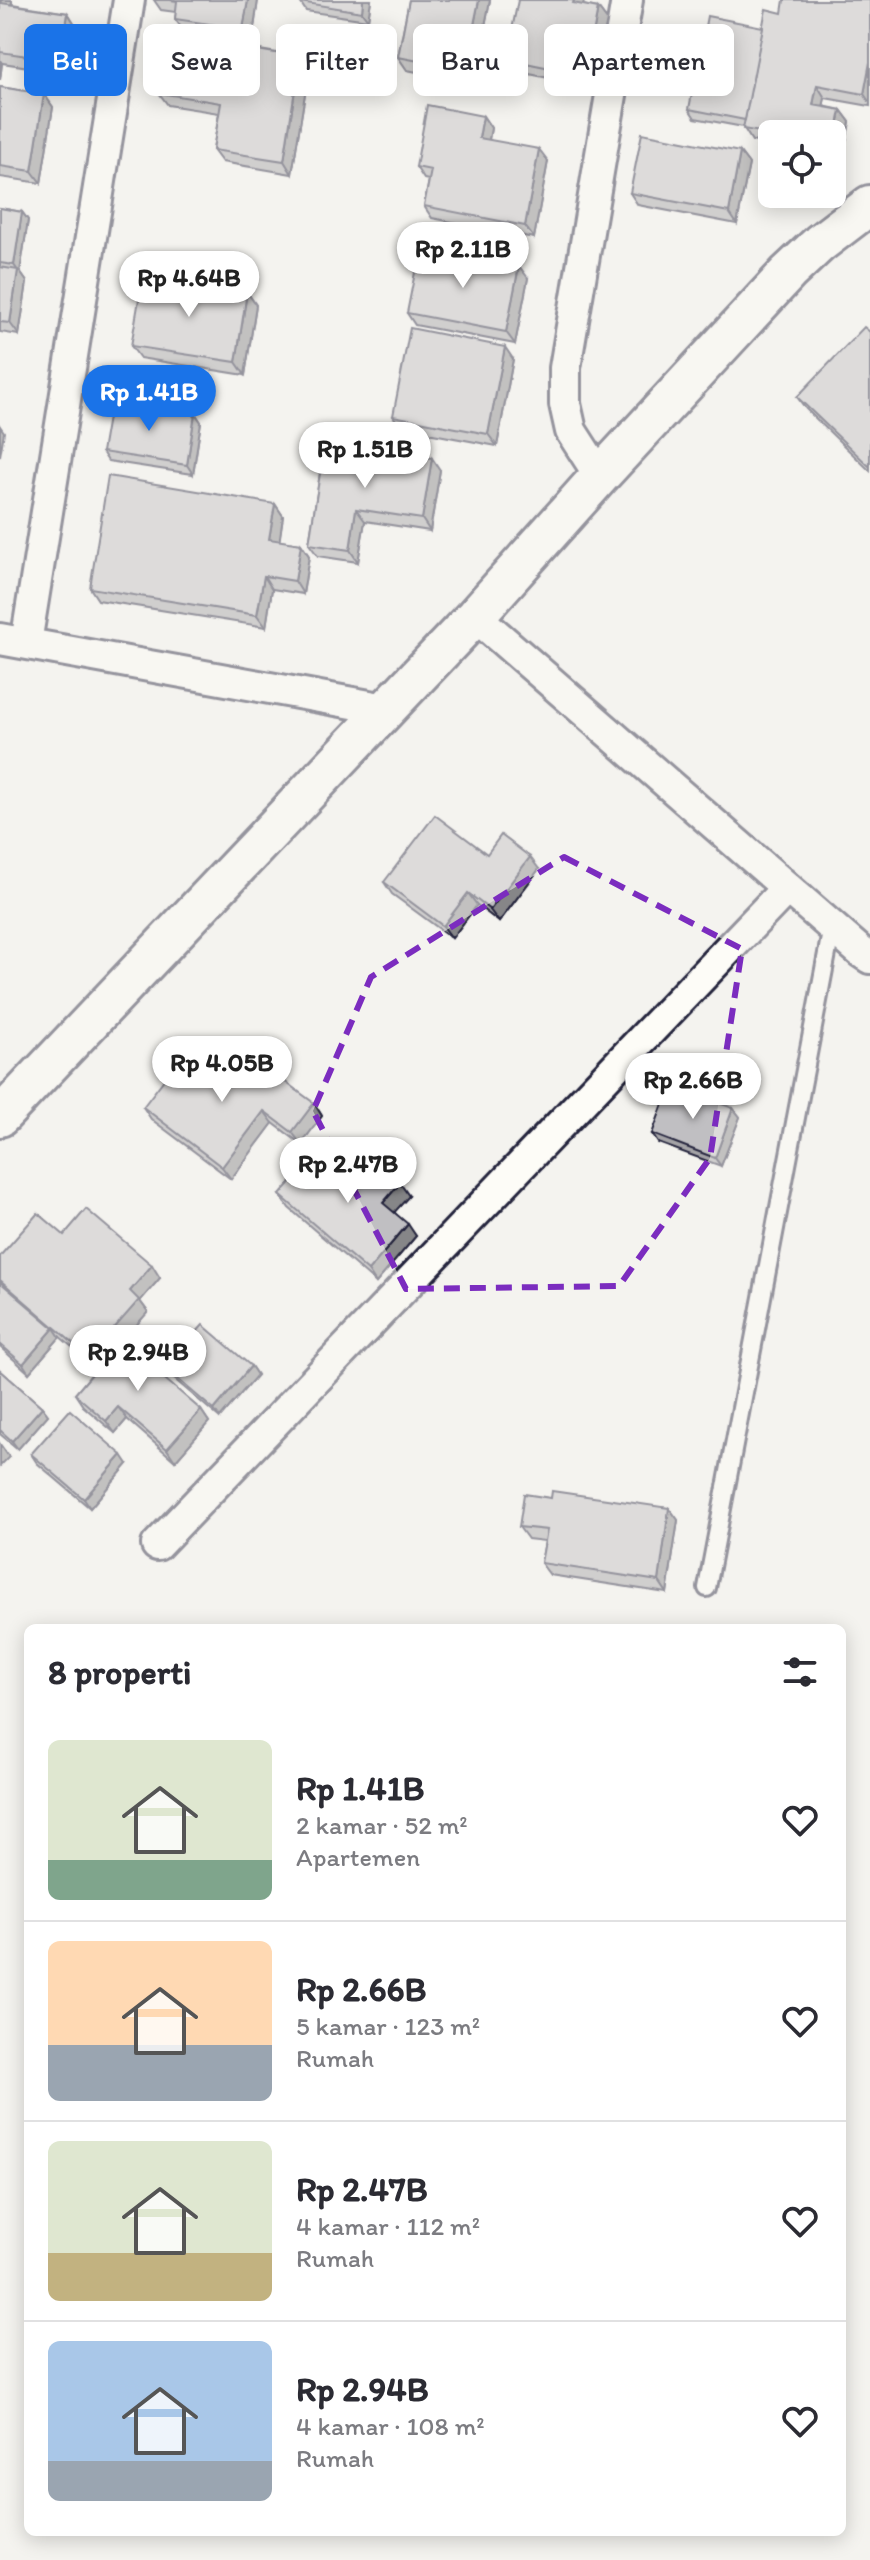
<!DOCTYPE html>
<html lang="id">
<head>
<meta charset="utf-8">
<style>
  :root { --surface:#fff; --page:#f2f2f3; --text:#2b2b33; --muted:#7c7c81; --line:#e1e1e2; --accent:#1a73e8 }
  body { margin:0; font-family:Itim,sans-serif; background:var(--page); color:var(--text); height:100vh; display:flex; flex-direction:column; font-size:30px; white-space:nowrap }
  * { box-sizing:border-box; margin:0 }
  p { font-size:26px; color:var(--muted) }
  .icon { flex:none; width:44px; height:44px; fill:none; stroke:currentColor; stroke-width:2; stroke-linecap:round; stroke-linejoin:round }
  .map { position:relative; flex:1; overflow:hidden }
  .panel { position:absolute; left:24px; top:1624px; width:822px; height:912px; display:flex; flex-direction:column; background:var(--surface); border-radius:12px; box-shadow:0 4px 20px #0003 }
  .panel>* { flex:none }
  .hud { position:absolute; left:24px; top:24px; width:822px; height:72px; display:flex; gap:16px }
  .controls { position:absolute; left:758px; top:120px; display:grid; gap:16px }
  .controls a { display:grid; place-items:center; width:88px; height:88px; border-radius:12px; background:var(--surface); box-shadow:0 4px 20px #0003; font-size:40px }
  .price { position:absolute; translate:-50% -68px; padding:0 18px; border-radius:28px; background:#fff; color:#222; font-size:26px; line-height:52px; filter:drop-shadow(0 2px 4px #0008) }
  .price::after { content:''; position:absolute; left:50%; top:48px; width:24px; height:18px; margin-left:-12px; background:inherit; clip-path:polygon(0 0,100% 0,50% 100%) }
  .price.active { background:var(--accent); color:#fff }
  ul { padding:0; list-style:none }
  li { display:flex; align-items:center; gap:24px; height:200px; padding:0 24px }
  li+li { border-top:2px solid var(--line) }
  li span { display:grid; place-items:center; flex:none; width:224px; height:160px; border-radius:12px; color:#555 }
  li>.icon { margin-inline-start:auto }
  span .icon { width:96px; height:96px; fill:#fffc; stroke-width:1 }
  li b { font-size:34px }
  h2 { display:flex; justify-content:space-between; align-items:center; height:96px; padding:0 24px; font-size:34px }
  .tag { padding:0 28px; border-radius:12px; background:var(--surface); box-shadow:0 4px 20px #0003; font-size:28px; line-height:72px }
  .tag.active { background:var(--accent); color:#fff }
  .map>svg:first-child { display:block }
</style>
</head>
<body>
<div class="map">
<svg width="870" height="2560" viewBox="0 0 870 2560">
  <rect width="100%" height="100%" fill="#f4f3ef"/>
  <filter id="ink" filterUnits="userSpaceOnUse"><feTurbulence type="fractalNoise" baseFrequency=".0125" numOctaves="2"/><feDisplacementMap in="SourceGraphic" scale="16" xChannelSelector="R" yChannelSelector="G"/><feConvolveMatrix kernelMatrix="1 2 1 2 8 2 1 2 1" color-interpolation-filters="sRGB"/></filter>
  <g filter="url(#ink)">
    <g fill="none" stroke-linecap="round" stroke-linejoin="round">
      <g stroke="#22223b" stroke-width="22">
        <polyline id="service" points="707,1588 832,927"/>
      </g>
      <g stroke="#22223b" stroke-width="36">
        <g id="minor">
          <polyline points="600,476 571,431 565,404 565,368 627,0"/>
          <polyline points="475,616 861,952 870,958"/>
          <polyline points="0,639 386,709"/>
          <polyline points="26,643 129,0"/>
          <polyline points="157,1545 787,888"/>
        </g>
      </g>
      <g stroke="#22223b" stroke-width="44">
        <polyline id="tertiary" points="0,1117 475,616 600,476 788,273 820,243 870,205"/>
      </g>
      <use href="#service" stroke="#fdfcf7" stroke-width="16"/>
      <use href="#minor" stroke="#fdfcf7" stroke-width="30"/>
      <use href="#tertiary" stroke="#fdfcf7" stroke-width="38"/>
    </g>
    <g fill="#a5a4a7" stroke="#22223b" stroke-width="2">
      <polygon points="0,0 12,1 12,4 68,13 76,26 69,73 2,63 0,80"/>
      <polygon points="154,0 258,0 252,42 184,31 175,19 176,12 161,10"/>
      <polygon points="371,0 368,20 306,11 300,2"/>
      <polygon points="409,0 490,0 474,83 407,70 398,57"/>
      <polygon points="870,0 870,106 825,98 823,106 841,110 850,122 841,164 832,163 832,134 772,134 772,145 752,141 743,127 695,118 689,109 782,13"/>
      <polygon points="583,5 598,8 607,20 596,73 571,67 568,82 515,71 506,59"/>
      <polygon points="251,45 254,49 300,57 309,69 292,174 222,162 213,150 219,113 168,105 159,93"/>
      <polygon points="0,87 44,94 53,107 41,183 0,177"/>
      <polygon points="483,116 491,128 489,140 548,161 534,238 432,218 424,206 429,180 424,179 416,167"/>
      <polygon points="740,152 749,164 737,224 638,205 630,193"/>
      <polygon points="0,208 22,212 28,220 20,272 27,282 19,335 0,332"/>
      <polygon points="528,278 515,344 415,325 407,313"/>
      <polygon points="247,292 256,305 245,375 140,358 131,346"/>
      <polygon points="870,332 870,471 806,409 797,397"/>
      <polygon points="513,359 497,446 401,428 393,416"/>
      <polygon points="195,413 201,422 193,474 108,461 102,452"/>
      <polygon points="325,441 440,470 430,531 365,521 358,562 318,556 309,544"/>
      <polygon points="275,504 283,516 279,541 301,544 309,556 303,594 272,589 266,627 98,600 90,588"/>
      <polygon points="487,854 539,869 499,922 477,905 452,938 392,894 384,882"/>
      <polygon points="246,1086 314,1103 322,1116 301,1144 273,1123 231,1179 151,1119 143,1107"/>
      <polygon points="733,1108 740,1117 721,1166 658,1143 652,1134"/>
      <polygon points="346,1171 409,1196 394,1212 416,1236 376,1283 289,1208 280,1195"/>
      <polygon points="64,1235 160,1278 140,1301 148,1312 127,1335 158,1361 166,1373 163,1378 201,1410 209,1422 175,1461 127,1419 115,1433 83,1406 75,1394 97,1368 59,1336 60,1337 29,1373 0,1347 0,1256"/>
      <polygon points="251,1366 257,1375 220,1418 172,1377 165,1368"/>
      <polygon points="0,1370 42,1407 48,1415 18,1449 0,1434"/>
      <polygon points="31,1454 128,1464 90,1508 37,1463"/>
      <polygon points="551,1498 669,1508 678,1520 667,1593 550,1575 541,1563 545,1541 528,1539 519,1527"/>
    </g>
    <g fill="#868688" stroke="#22223b" stroke-width="2">
      <polygon points="2,0 12,0 12,1 10,15 1,3"/>
      <polygon points="248,0 258,0 252,42 243,29"/>
      <polygon points="363,0 371,0 368,20 362,12"/>
      <polygon points="479,0 490,0 474,83 465,70"/>
      <polygon points="574,0 584,0 582,15 573,3"/>
      <polygon points="598,8 607,20 596,73 588,61"/>
      <polygon points="68,13 76,26 69,73 61,61"/>
      <polygon points="563,55 571,67 568,82 560,70"/>
      <polygon points="300,57 309,69 292,174 284,161"/>
      <polygon points="0,60 2,63 0,80"/>
      <polygon points="870,62 870,103 864,94"/>
      <polygon points="817,85 825,98 821,117 813,105"/>
      <polygon points="44,94 53,107 41,183 32,171"/>
      <polygon points="841,110 850,122 841,164 833,152"/>
      <polygon points="483,116 491,128 487,150 479,138"/>
      <polygon points="539,149 548,161 534,238 525,226"/>
      <polygon points="740,152 749,164 737,224 729,212"/>
      <polygon points="22,212 28,220 20,272 27,282 19,335 10,323 18,271 14,265"/>
      <polygon points="519,266 528,278 515,344 506,332"/>
      <polygon points="247,292 256,305 245,375 236,362"/>
      <polygon points="505,347 513,359 497,446 488,434"/>
      <polygon points="195,413 201,422 193,474 187,465"/>
      <polygon points="0,426 4,432 0,456"/>
      <polygon points="432,458 440,470 430,531 422,519"/>
      <polygon points="275,504 283,516 278,551 269,539"/>
      <polygon points="356,509 365,521 358,562 350,550"/>
      <polygon points="301,544 309,556 303,594 295,581"/>
      <polygon points="264,576 272,589 266,627 257,615"/>
      <polygon points="530,857 539,869 499,922 490,910"/>
      <polygon points="468,893 477,905 452,938 443,926"/>
      <polygon points="314,1103 322,1116 301,1144 292,1132"/>
      <polygon points="733,1108 740,1117 721,1166 715,1158"/>
      <polygon points="264,1111 273,1123 231,1179 222,1167"/>
      <polygon points="400,1183 409,1196 392,1215 383,1203"/>
      <polygon points="408,1224 416,1236 376,1283 368,1271"/>
      <polygon points="152,1265 160,1278 140,1301 148,1312 98,1369 89,1357 130,1291"/>
      <polygon points="54,1328 60,1337 29,1373 23,1364"/>
      <polygon points="158,1361 166,1373 160,1381 152,1368"/>
      <polygon points="251,1366 257,1375 220,1418 214,1410"/>
      <polygon points="42,1407 48,1415 18,1449 12,1441"/>
      <polygon points="118,1407 127,1419 115,1433 106,1421"/>
      <polygon points="201,1410 209,1422 175,1461 167,1449"/>
      <polygon points="0,1444 9,1457 0,1466"/>
      <polygon points="122,1455 128,1464 90,1508 84,1499"/>
      <polygon points="669,1508 678,1520 667,1593 659,1581"/>
    </g>
    <g fill="#c0bfc2" stroke="#22223b" stroke-width="2">
      <polygon points="0,0 2,0 1,3 68,13 61,61 0,52"/>
      <polygon points="170,0 248,0 243,29 175,19 177,1"/>
      <polygon points="301,0 363,0 362,12 300,2"/>
      <polygon points="409,0 479,0 465,70 398,57"/>
      <polygon points="518,0 574,0 573,3 598,8 588,61 563,55 560,70 506,59"/>
      <polygon points="784,0 870,0 870,62 864,94 817,85 813,105 841,110 833,152 832,134 772,134 743,129 766,9 782,13"/>
      <polygon points="707,16 763,27 745,120 689,109"/>
      <polygon points="168,32 251,45 250,49 300,57 284,161 213,150 221,103 159,93"/>
      <polygon points="0,87 44,94 32,171 0,166"/>
      <polygon points="427,105 483,116 479,138 539,149 525,226 424,206 431,170 416,167"/>
      <polygon points="642,133 740,152 729,212 630,193"/>
      <polygon points="0,208 22,212 14,265 0,263"/>
      <polygon points="420,247 519,266 506,332 407,313"/>
      <polygon points="0,267 18,270 10,323 0,322"/>
      <polygon points="143,276 247,292 236,362 131,346"/>
      <polygon points="864,327 870,332 870,467 797,397"/>
      <polygon points="410,328 505,347 488,434 393,416"/>
      <polygon points="111,400 195,413 187,465 102,452"/>
      <polygon points="325,441 432,458 422,519 356,509 350,550 309,544"/>
      <polygon points="108,476 275,504 269,539 301,544 295,581 264,576 257,615 90,588"/>
      <polygon points="435,815 487,854 501,835 530,857 490,910 468,893 443,926 384,882"/>
      <polygon points="191,1044 246,1086 262,1065 314,1103 292,1132 264,1111 222,1167 143,1107"/>
      <polygon points="670,1085 733,1108 715,1158 652,1134"/>
      <polygon points="320,1149 346,1171 363,1152 400,1183 383,1203 408,1224 368,1271 280,1195"/>
      <polygon points="86,1209 152,1265 130,1291 139,1300 89,1357 0,1280 0,1256 38,1213 64,1235"/>
      <polygon points="0,1282 54,1328 23,1364 0,1344"/>
      <polygon points="203,1325 251,1366 214,1410 165,1368"/>
      <polygon points="126,1334 158,1361 152,1368 201,1410 167,1449 118,1407 106,1421 75,1394"/>
      <polygon points="0,1370 42,1407 12,1441 0,1430"/>
      <polygon points="70,1410 122,1455 84,1499 31,1454"/>
      <polygon points="552,1491 669,1508 659,1581 541,1563 547,1530 519,1527 524,1494 551,1498"/>
    </g>
  </g>
  <path d="M0 0H870V2560H0ZM564,857L742,949L710,1158L619,1286L406,1289L313,1111L371,977Z" fill="#f4f3ef" fill-opacity=".55" fill-rule="evenodd"/>
  <path fill="none" stroke="#7b2cbf" stroke-width="6" stroke-dasharray="16 10" stroke-linejoin="round" d="M564,857L742,949L710,1158L619,1286L406,1289L313,1111L371,977Z"/>
</svg>
<div class="controls">
<a><svg class="icon" aria-label="locate" viewBox="0 0 24 24"><circle cx="12" cy="12" r="6"/><path d="M12 2v4M12 18v4M2 12h4M18 12h4"/></svg></a>
</div>
<b class="price" style="left:463px;top:290px">Rp 2.11B</b>
<b class="price" style="left:189px;top:319px">Rp 4.64B</b>
<b class="price active" style="left:149px;top:433px">Rp 1.41B</b>
<b class="price" style="left:365px;top:490px">Rp 1.51B</b>
<b class="price" style="left:222px;top:1104px">Rp 4.05B</b>
<b class="price" style="left:693px;top:1121px">Rp 2.66B</b>
<b class="price" style="left:348px;top:1205px">Rp 2.47B</b>
<b class="price" style="left:138px;top:1393px">Rp 2.94B</b>
<div class="hud">
<a class="tag active">Beli</a>
<a class="tag">Sewa</a>
<a class="tag">Filter</a>
<a class="tag">Baru</a>
<a class="tag">Apartemen</a>
</div>
<section class="panel">
<h2>8 properti<svg class="icon" aria-label="filters" viewBox="0 0 24 24"><path d="M4 7h16M4 17h16"/><circle cx="9" cy="7" r="2"/><circle cx="15" cy="17" r="2"/></svg></h2>
<ul>
<li><span style="background:linear-gradient(#dfe7d0 75%,#7fa58c 0)"><svg class="icon" aria-label="home" viewBox="0 0 24 24"><path d="M3 11l9-7 9 7M6 9v11h12V9"/></svg></span><div><b>Rp 1.41B</b><p>2 kamar · 52 m²</p><p>Apartemen</p></div><svg class="icon" aria-label="heart" viewBox="0 0 24 24"><path d="M12 20l-8-8c-3-5 5-10 8-4 3-6 11-1 8 4z"/></svg></li>
<li><span style="background:linear-gradient(#ffd9b3 65%,#9aa5b1 0)"><svg class="icon" aria-label="home" viewBox="0 0 24 24"><path d="M3 11l9-7 9 7M6 9v11h12V9"/></svg></span><div><b>Rp 2.66B</b><p>5 kamar · 123 m²</p><p>Rumah</p></div><svg class="icon" aria-label="heart" viewBox="0 0 24 24"><path d="M12 20l-8-8c-3-5 5-10 8-4 3-6 11-1 8 4z"/></svg></li>
<li><span style="background:linear-gradient(#dfe7d0 70%,#c2b280 0)"><svg class="icon" aria-label="home" viewBox="0 0 24 24"><path d="M3 11l9-7 9 7M6 9v11h12V9"/></svg></span><div><b>Rp 2.47B</b><p>4 kamar · 112 m²</p><p>Rumah</p></div><svg class="icon" aria-label="heart" viewBox="0 0 24 24"><path d="M12 20l-8-8c-3-5 5-10 8-4 3-6 11-1 8 4z"/></svg></li>
<li><span style="background:linear-gradient(#a9c7e8 75%,#9aa5b1 0)"><svg class="icon" aria-label="home" viewBox="0 0 24 24"><path d="M3 11l9-7 9 7M6 9v11h12V9"/></svg></span><div><b>Rp 2.94B</b><p>4 kamar · 108 m²</p><p>Rumah</p></div><svg class="icon" aria-label="heart" viewBox="0 0 24 24"><path d="M12 20l-8-8c-3-5 5-10 8-4 3-6 11-1 8 4z"/></svg></li>
</ul>
</section>
</div>
</body>
</html>
